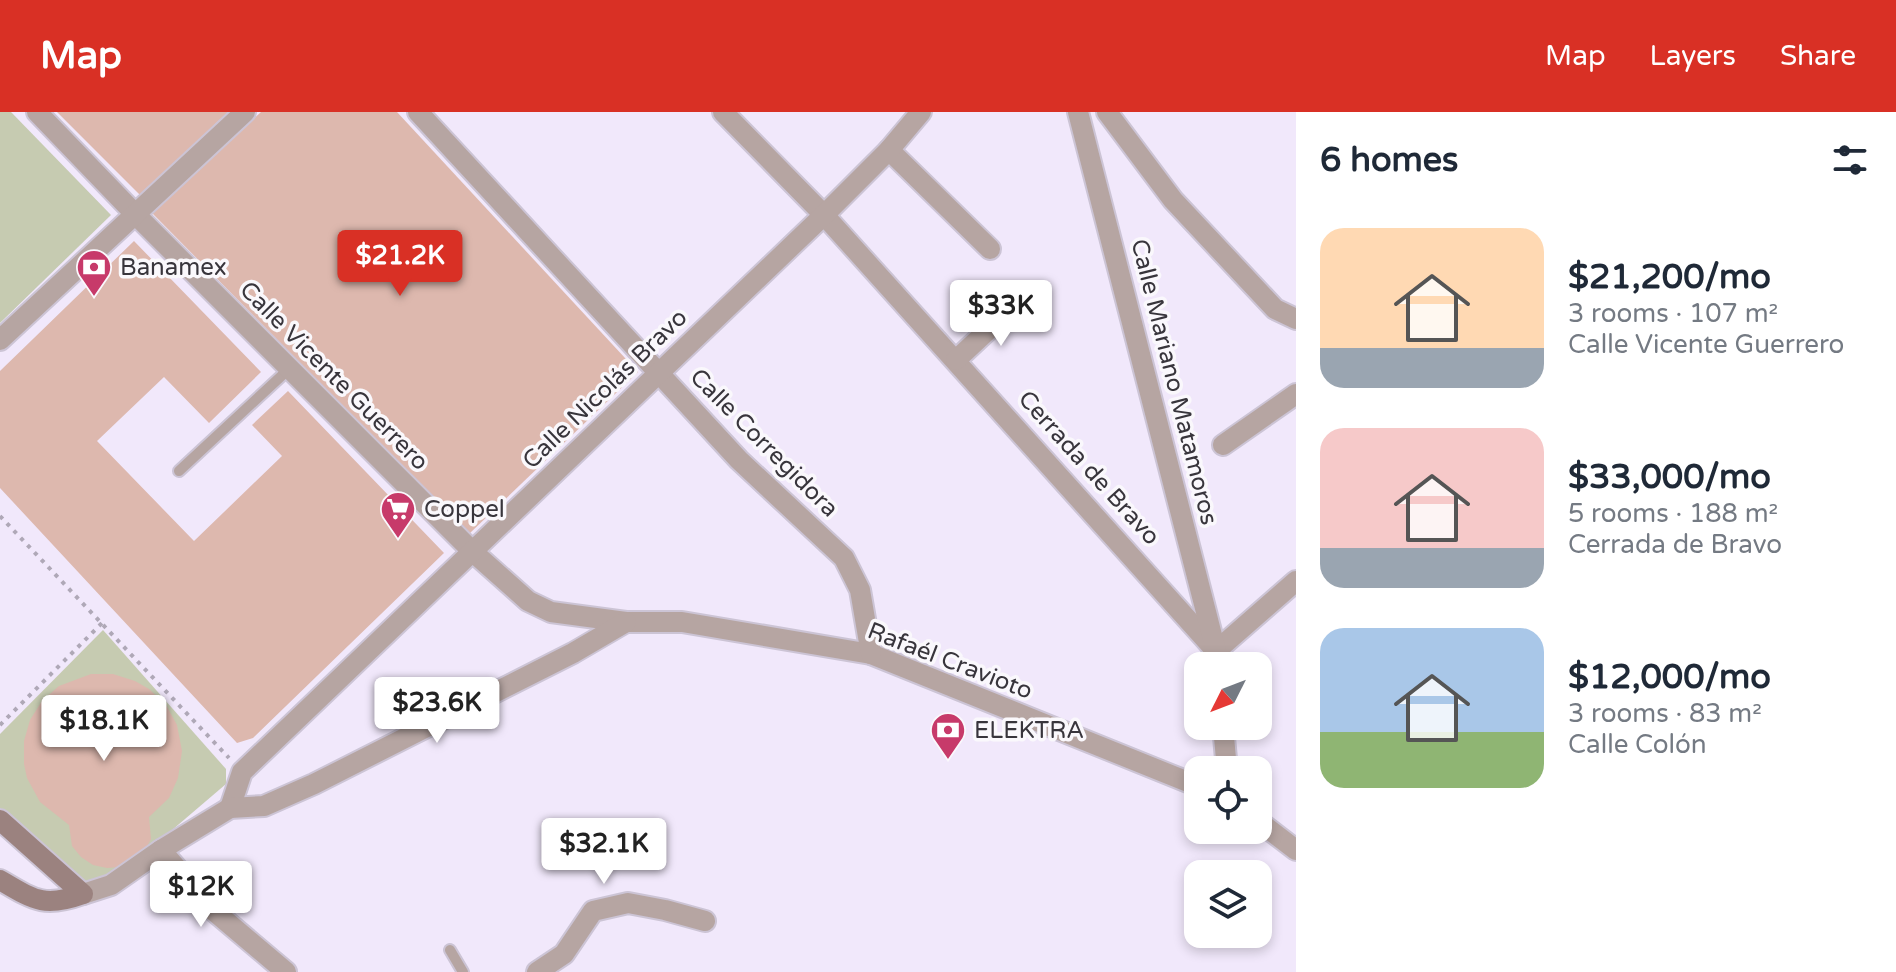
<!DOCTYPE html>
<html lang="en">
<head>
<meta charset="utf-8">
<style>
  :root { --surface:#fff; --page:#f2f2f3; --text:#1f2937; --muted:#747a83; --accent:#d93025 }
  body { margin:0; font-family:"Varela Round",sans-serif; background:var(--page); color:var(--text); height:100vh; display:flex; flex-direction:column; font-size:30px; white-space:nowrap }
  * { box-sizing:border-box; margin:0 }
  p { font-size:26px; color:var(--muted) }
  .icon { flex:none; width:44px; height:44px; fill:none; stroke:currentColor; stroke-width:2; stroke-linecap:round; stroke-linejoin:round }
  .map { position:relative; flex:1; overflow:hidden }
  .side { display:flex; flex-direction:column; background:var(--surface); width:600px }
  .side>* { flex:none }
  .needle { width:52px; rotate:228deg }
  .controls { position:absolute; left:1184px; top:540px; display:grid; gap:16px }
  .controls a { display:grid; place-items:center; width:88px; height:88px; border-radius:16px; background:var(--surface); box-shadow:0 4px 12px #0003; font-size:40px }
  .price { position:absolute; translate:-50% -68px; padding:0 18px; border-radius:8px; background:#fff; color:#222; font-size:26px; line-height:52px; filter:drop-shadow(0 2px 4px #0008) }
  .price::after { content:''; position:absolute; left:50%; top:48px; width:24px; height:18px; margin-left:-12px; background:inherit; clip-path:polygon(0 0,100% 0,50% 100%) }
  .price.active { background:var(--accent); color:#fff }
  ul { padding:0; list-style:none }
  li { display:flex; align-items:center; gap:24px; height:200px; padding:0 24px }
  li span { display:grid; place-items:center; flex:none; width:224px; height:160px; border-radius:24px; color:#555 }
  li>.icon { margin-inline-start:auto }
  span .icon { width:96px; height:96px; fill:#fffc; stroke-width:1 }
  li b { font-size:34px }
  h2 { display:flex; justify-content:space-between; align-items:center; height:96px; padding:0 24px; font-size:34px }
  header { display:flex; align-items:center; gap:48px; box-sizing:border-box; height:112px; padding:0 40px; background:var(--accent); color:#fff }
  header strong { font-size:38px }
  nav { display:flex; gap:44px; margin-inline-start:auto; font-size:28px }
  main { display:flex; flex:1; min-height:0 }
  .map>svg:first-child { display:block }
</style>
</head>
<body>
<header>
<strong>Map</strong>
<nav><a>Map</a><a>Layers</a><a>Share</a></nav>
</header>
<main>
<div class="map">
<svg width="1296" height="860" viewBox="0 0 1296 860">
  <rect width="100%" height="100%" fill="#f1e8fb"/>
  <g fill="#c6cbb1">
    <polygon points="0,0 11,0 111,103 0,211"/>
    <polygon points="103,518 226,657 226,672 117,765 96,772 74,766 0,696 0,622"/>
  </g>
  <g fill="#ddb8ae">
    <polygon points="57,0 228,0 140,83"/>
    <polygon points="261,0 397,0 638,260 469,422 152,101"/>
    <polygon points="134,129 261,260 209,311 164,265 97,329 194,429 282,344 252,313 288,279 444,441 253,626 237,631 0,376 0,259"/>
    <polygon points="91,562 113,562 135,569 149,577 166,593 177,613 182,639 178,666 169,686 149,705 151,727 144,740 120,755 107,756 93,753 81,745 72,734 69,713 40,690 27,666 24,652 24,629 30,608 42,589 59,574"/>
  </g>
  <g fill="none" stroke-linecap="round" stroke-linejoin="round">
    <g stroke="#ccc4d5" stroke-width="14">
      <g id="service">
        <polyline points="179,359 290,256"/>
        <polyline points="450,838 463,860"/>
      </g>
    </g>
    <g stroke="#ccc4d5" stroke-width="24">
      <g id="minor">
        <polyline points="37,0 136,103 473,440 528,489 551,500 626,510 682,510 871,542 1198,674"/>
        <polyline points="418,0 739,348 844,446 860,478 871,542"/>
        <polyline points="723,0 824,103 1216,539 1296,469"/>
        <polyline points="1078,0 1216,539 1218,554"/>
        <polyline points="1107,0 1173,88 1275,197 1296,207"/>
        <polyline points="889,38 990,137"/>
        <polyline points="0,228 245,0"/>
        <polyline points="956,248 1016,192"/>
        <polyline points="1223,333 1296,282"/>
        <polyline points="1223,614 1227,658"/>
        <polyline points="230,696 242,660 824,103 889,38 921,0"/>
        <polyline points="1258,709 1296,738"/>
        <polyline points="161,738 214,799 286,860"/>
        <polyline points="83,782 111,773 161,738 230,696 264,694 314,672 573,541 626,510"/>
        <polyline points="537,860 564,842 593,799 628,791 665,798 705,809"/>
      </g>
    </g>
    <g stroke="#ccc4d5" stroke-width="24">
      <path id="secondary" d="M0,708L83,782C44,796 34,788 0,768"/>
    </g>
    <g stroke="#afa8b7" stroke-width="4" stroke-dasharray="4 6" stroke-linecap="butt">
      <polyline points="0,404 229,646"/>
      <polyline points="0,613 103,510"/>
    </g>
    <use href="#service" stroke="#b6a5a2" stroke-width="10"/>
    <use href="#minor" stroke="#b6a5a2" stroke-width="20"/>
    <use href="#secondary" stroke="#9b827f" stroke-width="20"/>
  </g>
  <defs>
    <g id="bank-pin" transform="scale(1.8)"><path d="M0 17L-7.5 6A9.5 9.5 0 1 1 7.5 6Z" fill="#c73a6a" stroke="#faf8fc"/><path d="M-6-4H6V4H-6ZM0-2.3a2.3 2.3 0 1 0 0 4.6a2.3 2.3 0 1 0 0-4.6Z" fill="#fff"/></g>
    <g id="supermarket-pin" transform="scale(1.8)"><path d="M0 17L-7.5 6A9.5 9.5 0 1 1 7.5 6Z" fill="#c73a6a" stroke="#faf8fc"/><path d="M-6-5.5h2.5l.6 2H6L4.5 2H-2.5L-4.4-4H-6ZM-1.5 3.2a1.3 1.3 0 1 0 .1 0ZM3 3.2a1.3 1.3 0 1 0 .1 0Z" fill="#fff"/></g>
  </defs>
  <g fill-rule="evenodd">
    <use href="#bank-pin" x="94" y="155"/>
    <use href="#supermarket-pin" x="398" y="397"/>
    <use href="#bank-pin" x="948" y="618"/>
  </g>
  <g text-anchor="middle" dominant-baseline="central" stroke-width="7" stroke-linejoin="round" paint-order="stroke">
    <g font-size="24" fill="#38353c" stroke="#faf8fc" text-anchor="start">
      <text x="120" y="155">Banamex</text>
      <text x="424" y="397">Coppel</text>
      <text x="974" y="618">ELEKTRA</text>
    </g>
    <g font-size="24" fill="#38353c" stroke="#faf8fc">
      <text transform="translate(334 264) rotate(45)">Calle Vicente Guerrero</text>
      <text transform="translate(1174 270) rotate(76)">Calle Mariano Matamoros</text>
      <text transform="translate(605 277) rotate(-44)">Calle Nicolás Bravo</text>
      <text transform="translate(764 331) rotate(45)">Calle Corregidora</text>
      <text transform="translate(1089 356) rotate(48)">Cerrada de Bravo</text>
      <text transform="translate(950 549) rotate(21)">Rafaél Cravioto</text>
    </g>
  </g>
</svg>
<div class="controls">
<a><svg class="needle" viewBox="-14 -14 28 28"><path d="M0-13l5 13h-10z" fill="#e53935"/><path d="M0 13l5-13h-10z" fill="#747a83"/></svg></a>
<a><svg class="icon" aria-label="locate" viewBox="0 0 24 24"><circle cx="12" cy="12" r="6"/><path d="M12 2v4M12 18v4M2 12h4M18 12h4"/></svg></a>
<a><svg class="icon" aria-label="layers" viewBox="0 0 24 24"><path d="M12 4l9 5-9 5-9-5zM3 14l9 5 9-5"/></svg></a>
</div>
<b class="price active" style="left:400px;top:186px">$21.2K</b>
<b class="price" style="left:1001px;top:236px">$33K</b>
<b class="price" style="left:437px;top:633px">$23.6K</b>
<b class="price" style="left:104px;top:651px">$18.1K</b>
<b class="price" style="left:604px;top:774px">$32.1K</b>
<b class="price" style="left:201px;top:817px">$12K</b>
</div>
<section class="side">
<h2>6 homes<svg class="icon" aria-label="filters" viewBox="0 0 24 24"><path d="M4 7h16M4 17h16"/><circle cx="9" cy="7" r="2"/><circle cx="15" cy="17" r="2"/></svg></h2>
<ul>
<li><span style="background:linear-gradient(#ffd9b3 75%,#9aa5b1 0)"><svg class="icon" aria-label="home" viewBox="0 0 24 24"><path d="M3 11l9-7 9 7M6 9v11h12V9"/></svg></span><div><b>$21,200/mo</b><p>3 rooms · 107 m²</p><p>Calle Vicente Guerrero</p></div></li>
<li><span style="background:linear-gradient(#f6c9c9 75%,#9aa5b1 0)"><svg class="icon" aria-label="home" viewBox="0 0 24 24"><path d="M3 11l9-7 9 7M6 9v11h12V9"/></svg></span><div><b>$33,000/mo</b><p>5 rooms · 188 m²</p><p>Cerrada de Bravo</p></div></li>
<li><span style="background:linear-gradient(#a9c7e8 65%,#8fb573 0)"><svg class="icon" aria-label="home" viewBox="0 0 24 24"><path d="M3 11l9-7 9 7M6 9v11h12V9"/></svg></span><div><b>$12,000/mo</b><p>3 rooms · 83 m²</p><p>Calle Colón</p></div></li>
</ul>
</section>
</main>
</body>
</html>
